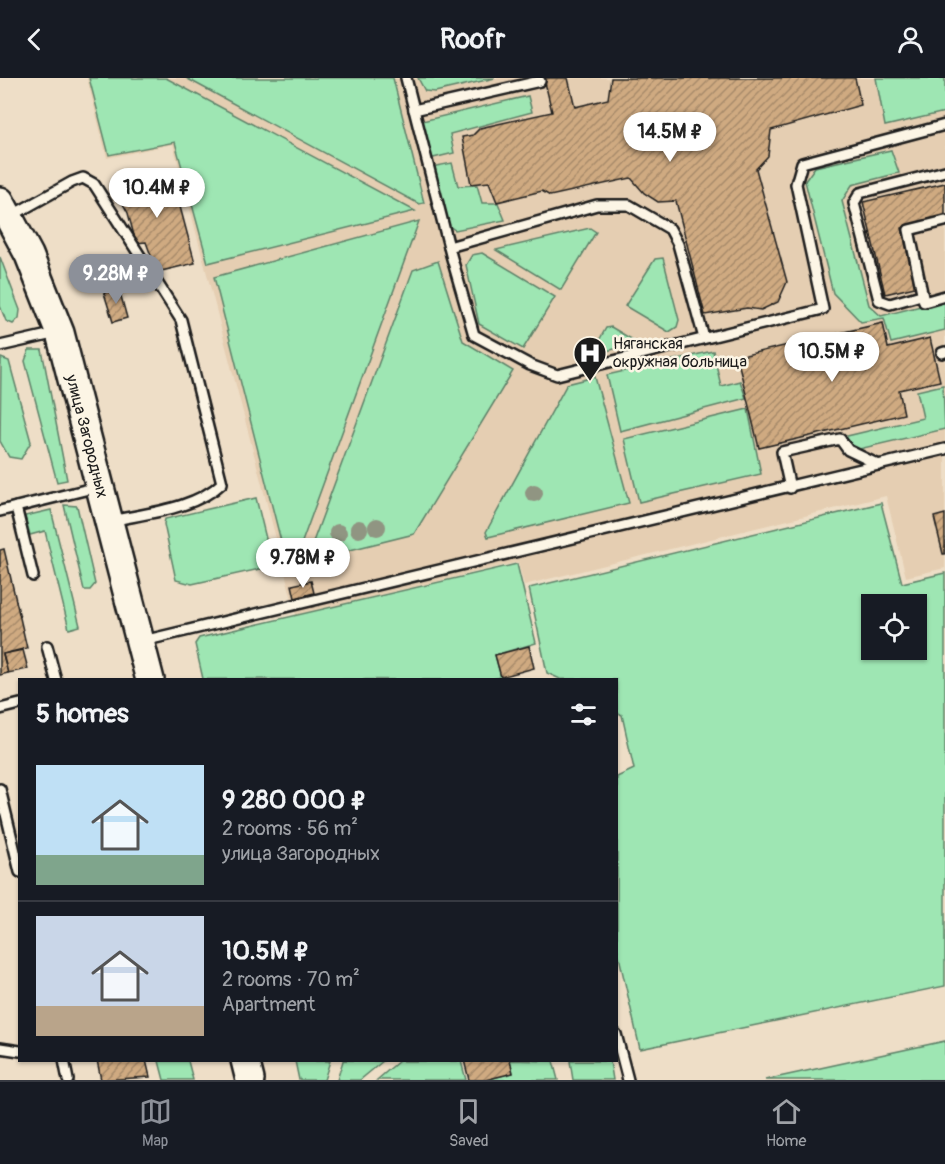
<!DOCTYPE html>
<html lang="en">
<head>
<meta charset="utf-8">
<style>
  :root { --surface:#171b24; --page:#20242c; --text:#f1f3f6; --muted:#9ea1a6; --line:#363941; --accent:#8c9099 }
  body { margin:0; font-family:Pangolin,sans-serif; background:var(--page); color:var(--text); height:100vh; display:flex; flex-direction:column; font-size:22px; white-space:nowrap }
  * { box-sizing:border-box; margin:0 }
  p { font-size:20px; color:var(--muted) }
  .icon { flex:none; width:33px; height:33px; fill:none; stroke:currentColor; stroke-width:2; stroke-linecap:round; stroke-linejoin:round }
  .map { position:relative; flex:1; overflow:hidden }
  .drawer { position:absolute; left:18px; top:600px; width:600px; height:384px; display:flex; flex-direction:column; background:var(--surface); border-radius:0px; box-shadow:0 2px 4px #0004 }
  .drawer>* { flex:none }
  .tools { position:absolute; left:861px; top:516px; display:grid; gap:12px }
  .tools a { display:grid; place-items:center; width:66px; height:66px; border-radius:0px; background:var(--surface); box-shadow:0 2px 4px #0004; font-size:30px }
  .price { position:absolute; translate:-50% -51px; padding:0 14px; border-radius:21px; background:#fff; color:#222; font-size:20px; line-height:39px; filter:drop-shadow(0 2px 3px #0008) }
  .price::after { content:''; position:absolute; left:50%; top:36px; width:18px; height:14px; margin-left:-9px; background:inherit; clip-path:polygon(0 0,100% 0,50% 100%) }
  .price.active { background:var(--accent); color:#fff }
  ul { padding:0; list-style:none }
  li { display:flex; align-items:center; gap:18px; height:150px; padding:0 18px }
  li+li { border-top:2px solid var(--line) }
  li span { display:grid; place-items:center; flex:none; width:168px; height:120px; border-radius:0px; color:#555 }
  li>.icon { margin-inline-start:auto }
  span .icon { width:72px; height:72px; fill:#fffc; stroke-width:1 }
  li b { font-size:26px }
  h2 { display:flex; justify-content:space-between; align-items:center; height:72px; padding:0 18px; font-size:26px }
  header { display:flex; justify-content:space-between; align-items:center; height:78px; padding:0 18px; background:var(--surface); font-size:27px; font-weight:700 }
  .tabs { display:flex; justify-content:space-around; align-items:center; height:84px; border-top:2px solid var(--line); background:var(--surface); font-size:16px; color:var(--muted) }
  .tabs a { display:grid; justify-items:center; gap:3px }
  .tabs .active { color:var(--accent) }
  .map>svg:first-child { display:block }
</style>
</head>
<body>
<header><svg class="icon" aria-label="back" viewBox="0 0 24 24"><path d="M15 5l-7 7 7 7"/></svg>Roofr<svg class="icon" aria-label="person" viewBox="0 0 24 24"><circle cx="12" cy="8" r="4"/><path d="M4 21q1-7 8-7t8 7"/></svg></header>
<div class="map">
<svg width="945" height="1002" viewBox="0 0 945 1002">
  <defs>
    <pattern id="building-hatch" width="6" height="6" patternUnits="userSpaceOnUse" patternTransform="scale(1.5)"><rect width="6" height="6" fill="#cfaa81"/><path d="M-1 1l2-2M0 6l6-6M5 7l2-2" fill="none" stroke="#a78a69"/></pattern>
  </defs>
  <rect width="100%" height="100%" fill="#eedec7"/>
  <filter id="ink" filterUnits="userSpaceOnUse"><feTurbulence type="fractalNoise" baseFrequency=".0167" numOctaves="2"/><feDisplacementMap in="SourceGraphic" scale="12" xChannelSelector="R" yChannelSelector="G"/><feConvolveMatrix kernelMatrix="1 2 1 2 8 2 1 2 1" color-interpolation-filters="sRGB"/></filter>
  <g filter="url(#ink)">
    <polygon fill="#e5ceb2" points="87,0 945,0 945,490 906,499 886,418 524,507 518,484 296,537 173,66 107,80"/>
    <g fill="#9ee6b3" stroke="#5d8168" stroke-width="1.5" fill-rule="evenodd">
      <polygon points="89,0 166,0 415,133 208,185 175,64 109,77"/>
      <polygon points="186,0 393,0 424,125 419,126"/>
      <polygon points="418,0 495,0 435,14 425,13"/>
      <polygon points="876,0 945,0 945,34 885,48"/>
      <polygon points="528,18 532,34 450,56 454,75 429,81 418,44"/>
      <polygon points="891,72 899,95 852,107 842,123 869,227 881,238 945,222 945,252 891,265 884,240 861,244 833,215 805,103 815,89"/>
      <polygon points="452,85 458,108 477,107 482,125 498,125 505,142 455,152 446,146 431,89"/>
      <polygon points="419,143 294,486 287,487 214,199"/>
      <polygon points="590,150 596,154 561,212 496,172"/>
      <polygon points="482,175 555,219 523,271 479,246 466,187 472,177"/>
      <polygon points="0,179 20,232 19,240 13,246 6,243 0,228"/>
      <polygon points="663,180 679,242 677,249 669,254 625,228 655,181"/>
      <polygon points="438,183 463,263 513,293 414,456 306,483 413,192"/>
      <polygon points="611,249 638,265 591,277 606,250"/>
      <polygon points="29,272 42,272 67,402 57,404 25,283"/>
      <polygon points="713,273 721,308 740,303 746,320 620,353 607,297"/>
      <polygon points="1,280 9,283 31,364 21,381 9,379 0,363"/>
      <polygon points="595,299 629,425 488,459 486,454 567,306"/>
      <polygon points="943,307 945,351 855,372 843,359 923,340 917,313"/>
      <polygon points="748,331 761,396 639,424 624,361"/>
      <polygon points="256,420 272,485 269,489 192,506 176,502 164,446 165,441"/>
      <path d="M881,425L902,505L945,495V908L640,971L617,870V699L634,691L622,637L617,634L616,602L560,601L547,595L529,510ZM872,526H916V572H872Z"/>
      <polygon points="64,427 77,428 95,506 90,512 84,512"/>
      <polygon points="51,432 80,548 69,551 45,453 30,457 25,438"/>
      <polygon points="517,486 536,565 495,577 501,599 488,602 203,601 195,566 199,560"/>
      <polygon points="945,963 945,1002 765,1002"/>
      <polygon points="510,982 553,983 558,1002 485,1002 513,995"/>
      <polygon points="159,983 188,983 193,1002 164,1002"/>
      <polygon points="295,983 330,983 324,1002 299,1002"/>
      <polygon points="343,983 343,982 383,983 360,1002 337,1002"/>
      <polygon points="399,983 461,983 466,1002 377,1002"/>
      <polygon points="570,983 610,983 613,1002 573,1002"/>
    </g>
    <g fill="url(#building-hatch)" stroke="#1c1c1c" stroke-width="1.5">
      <polygon points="544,0 568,0 575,29 608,21 611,0 855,0 861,27 771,52 768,78 756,91 787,204 778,224 761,232 747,230 705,237 676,123 658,124 644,115 631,100 550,118 542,113 497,124 489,104 471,106 462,59 473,57 480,50 552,34"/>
      <polygon points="170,91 195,185 157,194 146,164 136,165 128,135 112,106"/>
      <polygon points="945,105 945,140 902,150 915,209 885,216 863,124"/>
      <polygon points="119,211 127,240 113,244 104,215"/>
      <polygon points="883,245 888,270 930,260 940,303 899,312 904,336 759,370 737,279"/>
      <polygon points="945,436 945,476 943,476 934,439"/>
      <polygon points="4,471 27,570 3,576 8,595 0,597 0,472"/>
      <polygon points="311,503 314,515 295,520 292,507"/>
      <polygon points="529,568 534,590 501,599 495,577"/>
      <polygon points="23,572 28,591 8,595 3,576"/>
      <polygon points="97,982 146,982 150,999 101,1002"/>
      <polygon points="464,982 510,982 513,995 485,1002 469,1002"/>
    </g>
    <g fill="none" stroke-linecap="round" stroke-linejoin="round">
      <g stroke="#1c1c1c" stroke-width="14">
        <g id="lane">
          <polyline points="406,0 451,177 474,257 530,287 557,297 823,231 796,106 802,85 945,47"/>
          <polyline points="414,32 540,3"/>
          <path d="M11,138L72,104L83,100L94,106L181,242L222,405C195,431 147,435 111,443"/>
          <polyline points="945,143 909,152 924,224 945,218"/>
          <polyline points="449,169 597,127 629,127 670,151 678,166 704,260"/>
          <polyline points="921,217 890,226 879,222 854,125 860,115 945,93"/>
          <polyline points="0,268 57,255"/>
          <polyline points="942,275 945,274"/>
          <polyline points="790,410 782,374 840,361 848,372 879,387"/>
          <polyline points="16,429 33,498"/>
          <polyline points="0,433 97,409"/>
          <polyline points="143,563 945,371"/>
          <polyline points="47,568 56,602"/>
          <polyline points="0,631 20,626"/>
          <polyline points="0,711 20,794"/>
          <polyline points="616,956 628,1002"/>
          <polyline points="0,970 20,973"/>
          <polyline points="64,982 68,1002"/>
        </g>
      </g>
      <g stroke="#1c1c1c" stroke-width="32">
        <g id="secondary">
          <path id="s1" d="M0,123L29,177L60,255L150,602"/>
          <polyline points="245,982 250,1002"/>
        </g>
      </g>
      <use href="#lane" stroke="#fcf5e5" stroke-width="9"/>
      <use href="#secondary" stroke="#fcf5e5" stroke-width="27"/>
    </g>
    <g fill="#909582">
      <circle cx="534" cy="415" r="9"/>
      <circle cx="377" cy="449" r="9"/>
      <circle cx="359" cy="451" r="9"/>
      <circle cx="338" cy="455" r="9"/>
    </g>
  </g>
  <defs>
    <g id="hospital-pin" transform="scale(1.725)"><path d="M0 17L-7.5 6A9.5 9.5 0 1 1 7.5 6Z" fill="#1c1c1c" stroke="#fcf5e5"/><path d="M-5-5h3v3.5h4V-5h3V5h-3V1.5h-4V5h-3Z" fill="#fff"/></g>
  </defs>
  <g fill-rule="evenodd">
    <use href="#hospital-pin" x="590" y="275"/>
  </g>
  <g text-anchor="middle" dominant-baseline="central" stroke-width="5" stroke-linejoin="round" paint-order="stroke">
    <g font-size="16" fill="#1c1c1c" stroke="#fcf5e5" text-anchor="start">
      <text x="613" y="266">Няганская<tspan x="613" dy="18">окружная больница</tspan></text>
    </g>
    <g font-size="16" fill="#1c1c1c" stroke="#fcf5e5">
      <text stroke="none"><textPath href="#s1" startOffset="252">улица Загородных</textPath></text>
    </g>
  </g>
</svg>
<div class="tools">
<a><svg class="icon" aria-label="locate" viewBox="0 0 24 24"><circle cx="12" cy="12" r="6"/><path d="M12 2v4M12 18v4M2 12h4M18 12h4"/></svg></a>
</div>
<b class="price" style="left:670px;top:85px">14.5M ₽</b>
<b class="price" style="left:157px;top:141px">10.4M ₽</b>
<b class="price active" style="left:116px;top:227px">9.28M ₽</b>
<b class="price" style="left:832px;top:305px">10.5M ₽</b>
<b class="price" style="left:303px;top:511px">9.78M ₽</b>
<section class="drawer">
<h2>5 homes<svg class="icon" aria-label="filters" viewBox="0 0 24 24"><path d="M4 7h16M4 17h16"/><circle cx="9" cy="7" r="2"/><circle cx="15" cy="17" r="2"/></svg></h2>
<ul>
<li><span style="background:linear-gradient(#bfe0f5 75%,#7fa58c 0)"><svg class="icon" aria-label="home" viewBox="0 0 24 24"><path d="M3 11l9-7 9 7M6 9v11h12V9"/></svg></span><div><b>9 280 000 ₽</b><p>2 rooms · 56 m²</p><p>улица Загородных</p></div></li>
<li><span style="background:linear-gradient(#c9d6e8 75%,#b9a48a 0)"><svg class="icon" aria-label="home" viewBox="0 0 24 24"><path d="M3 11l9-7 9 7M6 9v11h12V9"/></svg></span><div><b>10.5M ₽</b><p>2 rooms · 70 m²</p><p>Apartment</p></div></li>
</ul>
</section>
</div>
<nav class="tabs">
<a class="active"><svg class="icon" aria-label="map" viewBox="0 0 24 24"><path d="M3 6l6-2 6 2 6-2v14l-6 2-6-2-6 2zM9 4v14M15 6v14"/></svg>Map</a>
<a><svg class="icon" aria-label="saved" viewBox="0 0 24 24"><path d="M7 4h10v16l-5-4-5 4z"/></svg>Saved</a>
<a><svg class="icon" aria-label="home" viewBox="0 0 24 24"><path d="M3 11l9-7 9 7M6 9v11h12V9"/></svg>Home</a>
</nav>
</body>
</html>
